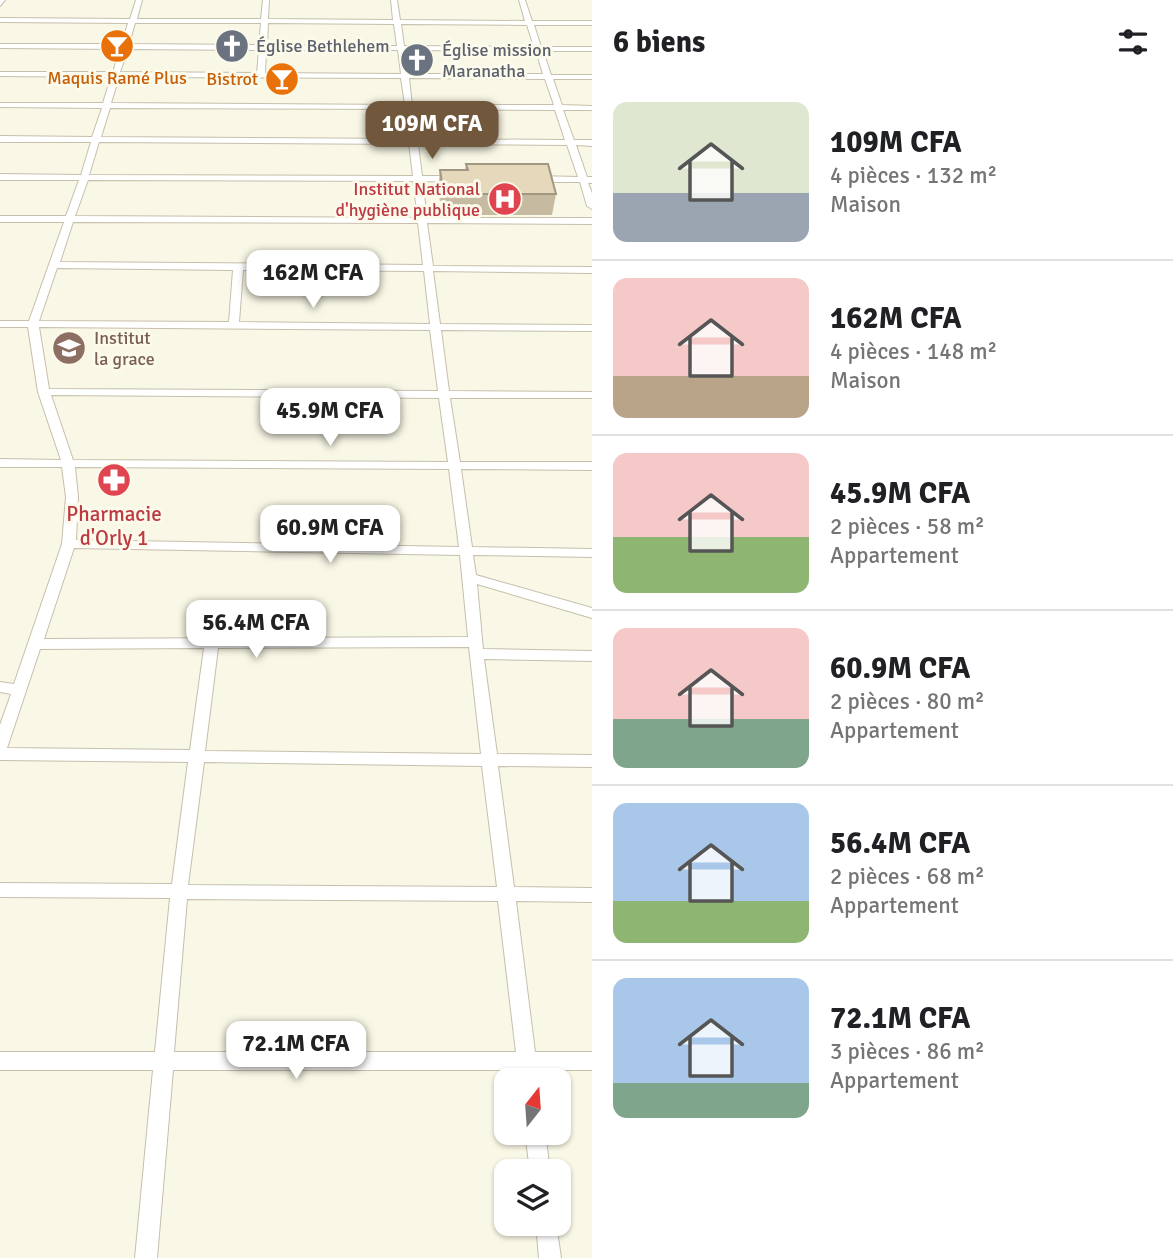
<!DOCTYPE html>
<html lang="fr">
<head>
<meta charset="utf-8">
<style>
  :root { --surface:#fff; --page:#f2f2f2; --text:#202124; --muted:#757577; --line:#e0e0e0; --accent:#71573c }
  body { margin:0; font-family:Signika,sans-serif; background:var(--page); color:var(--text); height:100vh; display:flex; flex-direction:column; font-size:26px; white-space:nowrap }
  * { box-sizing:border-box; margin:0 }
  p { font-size:23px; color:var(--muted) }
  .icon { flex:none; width:38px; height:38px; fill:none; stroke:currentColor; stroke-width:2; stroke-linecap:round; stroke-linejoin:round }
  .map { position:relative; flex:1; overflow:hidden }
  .drawer { display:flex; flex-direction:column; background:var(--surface); width:581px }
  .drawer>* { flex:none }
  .needle { width:46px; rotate:17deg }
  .controls { position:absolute; left:494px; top:1068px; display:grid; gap:14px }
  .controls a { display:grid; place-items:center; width:77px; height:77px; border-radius:14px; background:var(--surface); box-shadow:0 2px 5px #0004; font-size:35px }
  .price { position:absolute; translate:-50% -60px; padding:0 16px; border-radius:14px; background:#fff; color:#222; font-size:23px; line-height:46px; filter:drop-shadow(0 2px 4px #0008) }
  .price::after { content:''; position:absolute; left:50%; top:42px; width:21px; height:16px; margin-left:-10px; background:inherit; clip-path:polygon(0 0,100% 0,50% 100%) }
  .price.active { background:var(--accent); color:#fff }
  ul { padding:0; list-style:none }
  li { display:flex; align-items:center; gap:21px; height:175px; padding:0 21px }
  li+li { border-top:2px solid var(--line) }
  li span { display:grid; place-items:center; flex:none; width:196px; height:140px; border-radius:14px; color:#555 }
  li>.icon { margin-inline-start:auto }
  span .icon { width:84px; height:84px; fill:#fffc; stroke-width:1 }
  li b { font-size:30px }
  h2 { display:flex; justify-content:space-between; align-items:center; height:84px; padding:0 21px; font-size:30px }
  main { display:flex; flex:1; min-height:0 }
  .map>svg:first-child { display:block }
</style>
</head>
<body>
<main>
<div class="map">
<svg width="592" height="1258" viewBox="0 0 592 1258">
  <rect width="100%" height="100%" fill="#f9f7e5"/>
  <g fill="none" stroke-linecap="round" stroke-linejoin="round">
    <g stroke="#c6bfab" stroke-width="2">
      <g id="minor">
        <polygon points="0,0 5,0 0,6"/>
        <path d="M136,0H142L137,19H261L263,0H269L268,19L393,20L391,0H397L400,20L525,21L519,0H525L532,21H592V25H534L541,47H592V51H543L551,75H592V79H553L562,105L592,106V110H563L574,140H592V146L576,145L587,177H592V183H588L592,193V209L587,206L580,182H534L530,179L534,176L578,177L567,145L418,144L422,176H458L462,179L458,182L422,181L427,218H592V224L427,223L433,266L592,267V273L433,271L440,324L592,325V331L441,330L449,391L592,392V398H450L460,462H592V470L461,469L472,547L592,549V557L473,555L476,575L592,608V618L477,584L483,649L592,651V661L484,659L497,754L592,755V767L498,766L514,887L592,888V902L516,901L535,1052H592V1070H537L539,1080H519L518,1070H173L157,1258H135L153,1070H0V1052H155L170,898L0,897V883L172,884L188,762L0,760V725L11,694L0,692V682L14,684L62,544L66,497L62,467H0V459L61,460L38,392L28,327H0V321H29L64,222H0V216H66L79,180H0V174L81,175L91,142H0V136L92,137L102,108L0,107V103H103L111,77L0,76V72H113L120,49L0,48V44H122L128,23L0,22V18L130,19ZM135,23H261L259,45L129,44ZM268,23L394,24L397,46L267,45ZM401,24L527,25L534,47L404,46ZM128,49L259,50L257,73L120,72ZM266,50H398L401,74L265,73ZM405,50L536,51L543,74H408ZM119,77L401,78L405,105L111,103ZM409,78L545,79L554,105H412ZM110,108L405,109L409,139L101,137ZM413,109L555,110L565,140L417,139ZM99,142L409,144L413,176L89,175ZM88,180L413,181L418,218L75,216ZM73,222L418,223L423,265L60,262ZM57,268L233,270L229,322L39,321ZM243,270L424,271L430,324L239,322ZM39,327L430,330L438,391L49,389ZM51,395L439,398L448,462L73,460ZM75,467L449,469L459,547L76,540L78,497ZM74,548L460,555L468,637L44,639ZM469,647L481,754L205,751L218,648ZM204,648L190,750L7,748L40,649ZM204,762L482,766L497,887L188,885ZM187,899L498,901L516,1052H174Z"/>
        <polygon points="525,1132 545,1132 550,1171 530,1171"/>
        <polygon points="536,1223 556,1223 561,1258 539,1258"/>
      </g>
    </g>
    <use href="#minor" fill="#fff" fill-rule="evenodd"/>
  </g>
  <polygon fill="#c6baa1" points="466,164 556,194 552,215 473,215 472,211 442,211 438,191 440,170 465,170"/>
  <polygon fill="#e6d8bb" stroke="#a19783" stroke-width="2" points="466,164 548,164 556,194 475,194 474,190 443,190 440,170 468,170"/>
  <defs>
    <g id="bar-disc" transform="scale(1.75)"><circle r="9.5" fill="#e8710a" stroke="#fcfaeb"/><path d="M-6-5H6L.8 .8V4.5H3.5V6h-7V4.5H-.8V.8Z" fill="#fff"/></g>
    <g id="church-disc" transform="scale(1.75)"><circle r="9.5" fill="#6b7280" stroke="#fcfaeb"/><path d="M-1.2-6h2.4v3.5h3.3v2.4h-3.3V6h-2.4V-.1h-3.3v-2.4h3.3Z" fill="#fff"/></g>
    <g id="hospital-disc" transform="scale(1.75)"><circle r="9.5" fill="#e0444e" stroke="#fcfaeb"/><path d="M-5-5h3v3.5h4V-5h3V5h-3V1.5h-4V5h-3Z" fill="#fff"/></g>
    <g id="school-disc" transform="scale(1.75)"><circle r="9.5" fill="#8d6e63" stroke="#fcfaeb"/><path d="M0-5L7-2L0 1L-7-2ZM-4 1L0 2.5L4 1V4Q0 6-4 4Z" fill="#fff"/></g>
    <g id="pharmacy-disc" transform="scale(1.75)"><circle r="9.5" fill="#e0444e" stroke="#fcfaeb"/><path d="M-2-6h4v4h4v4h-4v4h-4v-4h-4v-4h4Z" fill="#fff"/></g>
  </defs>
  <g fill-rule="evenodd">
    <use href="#bar-disc" x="117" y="46"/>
    <use href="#church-disc" x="232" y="46"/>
    <use href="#church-disc" x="417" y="60"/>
    <use href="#bar-disc" x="282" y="79"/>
    <use href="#hospital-disc" x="505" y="199"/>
    <use href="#school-disc" x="69" y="348"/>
    <use href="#pharmacy-disc" x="114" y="480"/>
  </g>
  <g text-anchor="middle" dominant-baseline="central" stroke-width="6" stroke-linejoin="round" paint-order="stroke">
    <g font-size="18" fill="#5b616d" stroke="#fcfaeb" text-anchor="start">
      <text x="256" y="46">Église Bethlehem</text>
      <text x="442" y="50">Église mission<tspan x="442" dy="21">Maranatha</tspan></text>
    </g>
    <g font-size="18" fill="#c56008" stroke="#fcfaeb">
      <text x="117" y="78">Maquis Ramé Plus</text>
      <text x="258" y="79" text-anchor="end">Bistrot</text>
    </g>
    <g font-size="18" fill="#be3a42" stroke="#fcfaeb" text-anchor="end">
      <text x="480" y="189">Institut National<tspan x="480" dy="21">d'hygiène publique</tspan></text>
    </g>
    <g font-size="18" fill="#785e54" stroke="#fcfaeb" text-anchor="start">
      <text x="94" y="338">Institut<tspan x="94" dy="21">la grace</tspan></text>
    </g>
    <g font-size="21" fill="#be3a42" stroke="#fcfaeb">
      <text x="114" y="514">Pharmacie<tspan x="114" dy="24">d'Orly 1</tspan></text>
    </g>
  </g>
</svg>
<div class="controls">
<a><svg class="needle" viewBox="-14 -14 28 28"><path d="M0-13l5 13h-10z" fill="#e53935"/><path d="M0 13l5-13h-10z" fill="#757577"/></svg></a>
<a><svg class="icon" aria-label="layers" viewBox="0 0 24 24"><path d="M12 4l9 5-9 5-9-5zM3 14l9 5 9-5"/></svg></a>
</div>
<b class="price active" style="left:432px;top:161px">109M CFA</b>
<b class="price" style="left:313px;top:310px">162M CFA</b>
<b class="price" style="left:330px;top:448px">45.9M CFA</b>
<b class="price" style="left:330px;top:565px">60.9M CFA</b>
<b class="price" style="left:256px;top:660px">56.4M CFA</b>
<b class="price" style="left:296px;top:1081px">72.1M CFA</b>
</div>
<section class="drawer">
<h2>6 biens<svg class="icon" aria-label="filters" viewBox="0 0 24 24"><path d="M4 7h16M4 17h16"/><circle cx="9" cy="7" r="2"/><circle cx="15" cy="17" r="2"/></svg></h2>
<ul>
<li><span style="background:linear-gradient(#dfe7d0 65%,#9aa5b1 0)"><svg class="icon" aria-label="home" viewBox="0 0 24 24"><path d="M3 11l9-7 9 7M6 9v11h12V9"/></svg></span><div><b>109M CFA</b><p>4 pièces · 132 m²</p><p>Maison</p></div></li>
<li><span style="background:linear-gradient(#f6c9c9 70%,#b9a48a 0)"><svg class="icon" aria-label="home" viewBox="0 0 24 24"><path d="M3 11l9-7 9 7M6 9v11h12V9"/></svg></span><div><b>162M CFA</b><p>4 pièces · 148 m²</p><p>Maison</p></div></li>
<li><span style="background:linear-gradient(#f6c9c9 60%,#8fb573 0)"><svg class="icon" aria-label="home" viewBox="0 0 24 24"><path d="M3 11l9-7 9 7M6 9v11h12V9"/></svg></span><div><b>45.9M CFA</b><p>2 pièces · 58 m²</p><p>Appartement</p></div></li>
<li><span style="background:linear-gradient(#f6c9c9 65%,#7fa58c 0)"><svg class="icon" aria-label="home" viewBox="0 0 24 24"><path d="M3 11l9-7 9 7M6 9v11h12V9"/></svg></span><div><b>60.9M CFA</b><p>2 pièces · 80 m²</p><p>Appartement</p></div></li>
<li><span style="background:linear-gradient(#a9c7e8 70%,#8fb573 0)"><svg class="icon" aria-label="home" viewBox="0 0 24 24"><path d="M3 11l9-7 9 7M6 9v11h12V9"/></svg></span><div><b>56.4M CFA</b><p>2 pièces · 68 m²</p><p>Appartement</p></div></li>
<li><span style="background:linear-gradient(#a9c7e8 75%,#7fa58c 0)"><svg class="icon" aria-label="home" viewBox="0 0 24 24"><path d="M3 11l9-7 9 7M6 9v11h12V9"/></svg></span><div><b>72.1M CFA</b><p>3 pièces · 86 m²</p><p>Appartement</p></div></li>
</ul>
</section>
</main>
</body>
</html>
